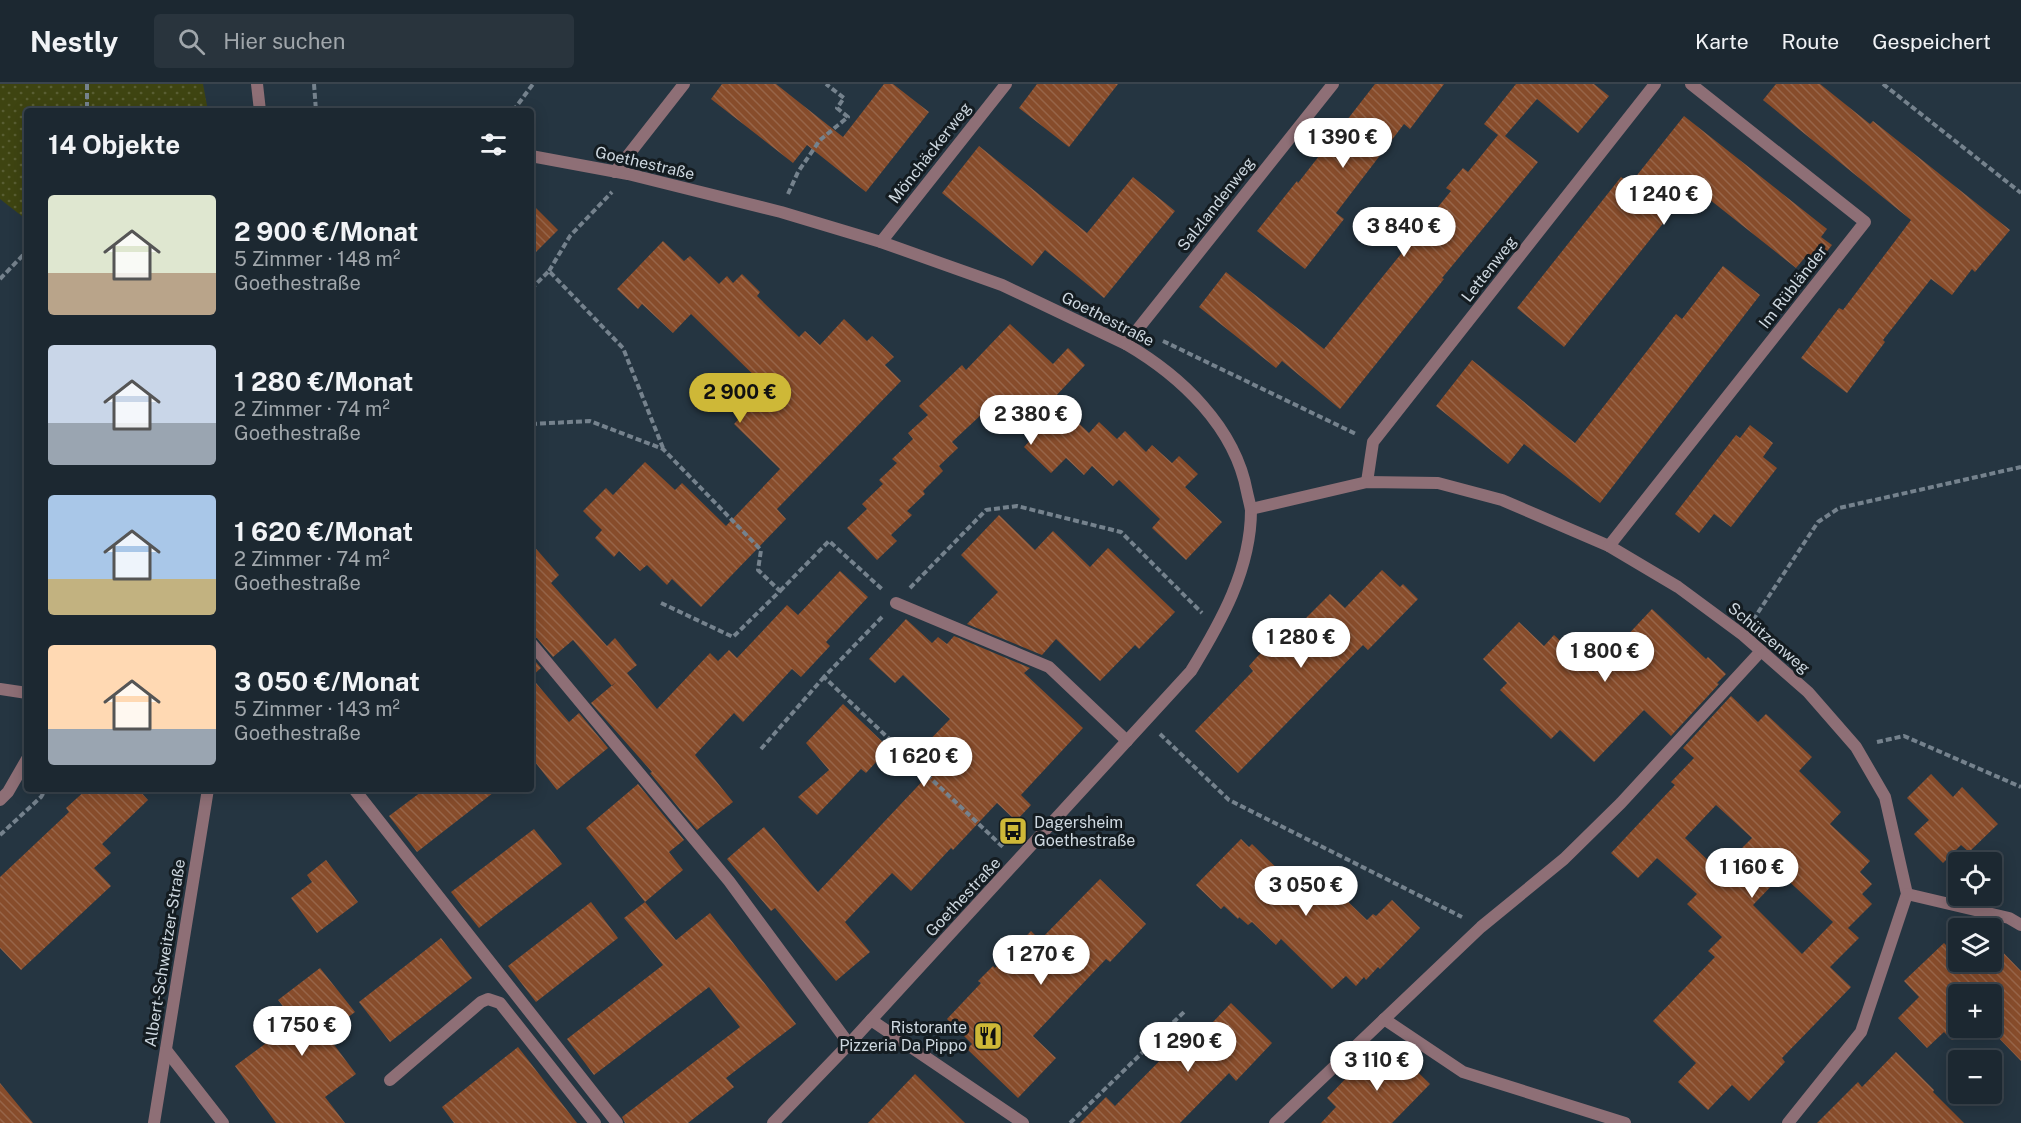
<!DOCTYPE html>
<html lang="de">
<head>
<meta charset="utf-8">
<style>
  :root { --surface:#1c2831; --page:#29343d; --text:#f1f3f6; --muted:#a0a6ab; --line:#3a444d; --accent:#ceb837 }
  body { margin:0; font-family:"Public Sans",sans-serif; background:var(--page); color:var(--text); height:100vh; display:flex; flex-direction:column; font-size:22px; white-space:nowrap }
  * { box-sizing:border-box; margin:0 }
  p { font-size:20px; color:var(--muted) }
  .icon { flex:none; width:33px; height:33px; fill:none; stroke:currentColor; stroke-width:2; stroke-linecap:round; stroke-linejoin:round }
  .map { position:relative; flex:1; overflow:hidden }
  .drawer { position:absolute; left:24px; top:24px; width:510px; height:684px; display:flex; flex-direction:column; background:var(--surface); border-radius:6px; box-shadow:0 3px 15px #0003,0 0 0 2px var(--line) }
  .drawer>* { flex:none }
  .buttons { position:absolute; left:1948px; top:768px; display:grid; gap:12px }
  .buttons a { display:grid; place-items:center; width:54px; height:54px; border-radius:6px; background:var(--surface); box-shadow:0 3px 15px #0003,0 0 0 2px var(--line); font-size:30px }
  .price { position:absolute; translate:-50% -51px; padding:0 14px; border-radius:21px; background:#fff; color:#222; font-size:20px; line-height:39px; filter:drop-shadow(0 2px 3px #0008) }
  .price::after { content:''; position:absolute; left:50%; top:36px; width:18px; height:14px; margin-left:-9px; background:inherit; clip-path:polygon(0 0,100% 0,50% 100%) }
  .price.selected { background:var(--accent); color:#111 }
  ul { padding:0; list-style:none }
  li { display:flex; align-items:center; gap:18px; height:150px; padding:0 24px }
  li span { display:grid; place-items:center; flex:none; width:168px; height:120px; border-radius:6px; color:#555 }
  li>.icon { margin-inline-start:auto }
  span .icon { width:72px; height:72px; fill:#fffc; stroke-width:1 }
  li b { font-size:26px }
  h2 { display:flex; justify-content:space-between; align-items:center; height:72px; padding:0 24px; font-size:26px }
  header { display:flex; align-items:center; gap:36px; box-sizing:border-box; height:84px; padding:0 30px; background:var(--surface); border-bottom:2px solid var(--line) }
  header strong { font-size:28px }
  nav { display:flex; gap:33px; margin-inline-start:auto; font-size:21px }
  .search { width:420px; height:54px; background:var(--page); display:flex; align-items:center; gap:15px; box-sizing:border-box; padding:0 21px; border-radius:6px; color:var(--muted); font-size:22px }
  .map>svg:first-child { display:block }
</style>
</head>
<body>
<header>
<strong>Nestly</strong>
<div class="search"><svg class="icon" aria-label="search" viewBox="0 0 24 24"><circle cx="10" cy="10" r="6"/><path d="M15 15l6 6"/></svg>Hier suchen</div>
<nav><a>Karte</a><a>Route</a><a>Gespeichert</a></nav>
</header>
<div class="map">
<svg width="2021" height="1039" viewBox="0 0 2021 1039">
  <defs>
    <pattern id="grass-dots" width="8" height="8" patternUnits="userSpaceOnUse" patternTransform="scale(1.5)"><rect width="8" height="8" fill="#3e4411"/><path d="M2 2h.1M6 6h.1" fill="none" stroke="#595e33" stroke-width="1.8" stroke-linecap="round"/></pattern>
    <pattern id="building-back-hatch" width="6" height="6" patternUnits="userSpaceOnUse" patternTransform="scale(1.5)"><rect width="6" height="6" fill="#874c2b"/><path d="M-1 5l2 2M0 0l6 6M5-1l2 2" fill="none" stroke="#976549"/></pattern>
  </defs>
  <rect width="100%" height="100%" fill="#253541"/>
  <polygon fill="url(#grass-dots)" points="0,0 203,0 208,27 27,27 27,136 0,115"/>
  <g fill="url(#building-back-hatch)" fill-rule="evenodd">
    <polygon points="722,0 776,0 843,53 884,0 893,0 929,28 866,108 807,61 793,79 711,15"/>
    <polygon points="1037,0 1118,0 1069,63 1019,24"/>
    <polygon points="1375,0 1444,0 1410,45 1404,40 1336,129 1344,135 1305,185 1257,147 1297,97 1298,99"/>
    <polygon points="1516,0 1594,0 1609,12 1578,49 1537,15 1505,52 1538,78 1442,194 1444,195 1340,325 1282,277 1276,284 1199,223 1226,188 1324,265 1405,165 1401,161 1416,142 1420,145 1451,107 1446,104 1463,84 1468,88 1498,51 1484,40"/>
    <polygon points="1776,0 1820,0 1870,40 1873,37 2010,146 1975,188 1972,185 1952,211 1931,195 1883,256 1885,258 1847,309 1801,274 1839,224 1843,226 1911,136 1763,16"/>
    <polygon points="1684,32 1827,145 1821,153 1832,161 1817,180 1807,171 1796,184 1695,104 1691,109 1689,107 1564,263 1517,224 1621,93 1630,100"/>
    <polygon points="979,62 1087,149 1133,93 1175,127 1104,214 1045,166 1032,182 942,109"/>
    <polygon points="531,119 558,146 531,173"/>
    <polygon points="663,157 684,177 690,172 719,200 727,192 733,199 742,190 760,208 757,212 799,253 805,247 820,261 844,235 867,257 872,252 894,273 885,281 901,297 777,425 786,435 701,523 672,495 667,501 647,481 640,487 619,467 614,473 595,454 602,446 583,427 606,404 613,411 645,378 675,406 682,399 726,442 780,385 734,340 768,305 691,230 673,249 642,220 638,225 617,205"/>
    <polygon points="1723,182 1760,211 1600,419 1524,360 1508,380 1436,322 1472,276 1575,359 1676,230 1682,235"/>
    <polygon points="1010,240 1053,280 1068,264 1085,281 1053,315 1089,349 1099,338 1117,355 1125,347 1146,368 1152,361 1172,379 1179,372 1198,390 1185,403 1222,438 1186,476 1152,444 1160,435 1119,396 1113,402 1092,382 1084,391 1066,374 1051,389 1024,363 1035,351 998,315 952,358 958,364 939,382 943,387 923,407 925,410 907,427 912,431 891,451 897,457 877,476 847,444 867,425 862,420 883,400 879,396 897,379 892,375 913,355 908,349 928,331 919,322 962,281 966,286"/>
    <polygon points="1750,341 1773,359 1763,373 1777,384 1731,443 1714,430 1699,449 1675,430 1736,351 1740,354"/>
    <polygon points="999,431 1035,466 1053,447 1090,483 1108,464 1175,528 1139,565 1135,561 1100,597 1056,555 1042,571 967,540 998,508 961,471"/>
    <polygon points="531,459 559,491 551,499 607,562 615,554 637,581 627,589 657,625 710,569 718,577 729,566 737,574 787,521 798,531 840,487 868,513 826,558 830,562 801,593 792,585 743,638 734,629 695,671 733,718 697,746 650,689 652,688 591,619 616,598 612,602 573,556 553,573 537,554 531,551"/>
    <polygon points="1382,486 1400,503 1403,500 1418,515 1368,566 1363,561 1238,689 1195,647 1253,587 1249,582 1256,574 1264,566 1269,571 1330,510 1345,524"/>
    <polygon points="1652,525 1706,575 1708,573 1726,590 1717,599 1719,600 1671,652 1644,626 1594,678 1560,646 1551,655 1500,606 1507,599 1483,575 1519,538 1544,562 1554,551 1593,588"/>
    <polygon points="906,535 932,559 938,553 947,560 954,552 1030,584 1024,589 1083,644 1021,711 1031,721 1016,737 997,719 953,766 951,764 911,807 892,789 845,838 870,868 836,897 775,824 771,827 727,775 764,743 818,808 932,687 915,671 950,635 903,591 895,599 869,575"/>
    <polygon points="531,572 541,584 531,593 569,638 579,629 608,664 557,706 531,673"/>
    <path d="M1731,612L1758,638L1766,630L1812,673L1799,687L1841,728L1830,740L1870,777L1860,788L1872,800L1862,810L1872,820L1848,844L1859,854L1830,883L1851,903L1782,974L1785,978L1749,1017L1732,1001L1708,1026L1678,998L1696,979L1653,937L1715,873L1708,867L1722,853L1687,820L1697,810L1657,774L1638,794L1611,769L1675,701L1671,698L1694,674L1683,664ZM1716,721L1752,754L1719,787L1685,754ZM1782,791L1833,838L1802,870L1753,821Z"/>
    <polygon points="843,620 889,664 866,689 861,685 817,731 798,713 829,686 806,659"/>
    <polygon points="1931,690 1953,713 1962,703 1998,740 1969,768 1961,761 1943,779 1914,750 1929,736 1907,714"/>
    <polygon points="638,700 684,756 669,768 683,786 645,818 586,744"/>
    <polygon points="87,705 138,705 148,716 102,760 111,769 94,784 111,802 21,886 0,864 0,793 69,728 66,724"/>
    <polygon points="425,705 498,705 417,768 389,732"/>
    <polygon points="534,745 562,780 479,844 451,808"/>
    <polygon points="1241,755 1249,763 1252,760 1285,792 1291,786 1329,821 1340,810 1367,836 1373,830 1376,832 1392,816 1420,844 1380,885 1378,883 1366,896 1364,893 1356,902 1346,892 1332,905 1281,855 1276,861 1252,838 1248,841 1239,833 1238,835 1224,822 1221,825 1196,801"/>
    <polygon points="326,776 358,818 317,849 291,814 312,798 307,791"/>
    <polygon points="1100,795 1146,840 1110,878 1106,875 1033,952 1056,974 1018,1014 967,965 972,960 947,935 981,899 978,897 993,882 995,884 1031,847 1040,856"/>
    <polygon points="591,818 618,854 536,918 508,882"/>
    <polygon points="645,818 676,856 710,829 796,940 726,994 734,1003 688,1039 625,1039 622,1033 740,943 709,903 594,991 567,955 663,881 624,834"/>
    <polygon points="441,854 472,894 390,958 359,918"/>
    <polygon points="1992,857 2021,887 2021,977 1989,944 1992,944 1992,910 1959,910 1959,944 1974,944 1961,956 1952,956 1944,948 1927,964 1898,934 1919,913 1904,897 1944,859 1959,874 1959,878 1992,878"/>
    <polygon points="320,884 355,928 326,950 356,990 325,1013 345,1039 276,1039 235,982 295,938 278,916"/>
    <polygon points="1231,919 1272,959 1236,997 1229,989 1180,1039 1080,1039 1106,1013 1115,1022 1187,949 1195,957"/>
    <polygon points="1391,962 1430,1000 1392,1039 1321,1039 1336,1023 1327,1014 1351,989 1358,996"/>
    <polygon points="518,963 577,1039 454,1039 442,1023"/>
    <polygon points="1896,968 1934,1006 1933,1008 1964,1039 1817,1039 1858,998 1862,1003"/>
    <polygon points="915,990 965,1039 868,1039"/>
    <polygon points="0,999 33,1039 0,1039"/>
  </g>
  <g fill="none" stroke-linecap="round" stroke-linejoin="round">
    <g stroke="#75828d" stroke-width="4" stroke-dasharray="6 3" stroke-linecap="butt">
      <polyline points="87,0 87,27"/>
      <polyline points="314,0 316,27"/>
      <polyline points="1883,0 2021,109"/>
      <polyline points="513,27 533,0"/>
      <polyline points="788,110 798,88 820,56 848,33 837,24 844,14 826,0"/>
      <polyline points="549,187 570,152 612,108"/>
      <polyline points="0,195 27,167"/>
      <polyline points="531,205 549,187 623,264 663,364"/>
      <polyline points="1163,257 1356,350"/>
      <polyline points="531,340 590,337 663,365 761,466 758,486 780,507 733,553 659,518"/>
      <polyline points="910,504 986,426 1017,422 1121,448 1202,529"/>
      <polyline points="780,507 829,457 883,506"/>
      <polyline points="882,533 824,593 1004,764"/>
      <polyline points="1753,536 1818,438 1839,424 2021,383"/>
      <polyline points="1160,650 1229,716 1462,833"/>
      <polyline points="1877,658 1904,652 2021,703"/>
      <polyline points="761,665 824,593"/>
      <polyline points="0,751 41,713 46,705"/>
      <polyline points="1070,1039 1184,928"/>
    </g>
    <g stroke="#8e6f76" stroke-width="12">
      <polyline points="896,519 1049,583 1127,657"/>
      <polyline points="354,705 617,1039"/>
      <polyline points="1384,935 1463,988 1625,1039"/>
      <polyline points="166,966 223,1039"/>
      <polyline points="390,996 481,918 488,915 500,919 595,1039"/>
      <polyline points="1275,1039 1481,843 1564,775 1621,719 1761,567"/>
    </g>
    <g stroke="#8e6f76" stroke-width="12">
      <path d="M531,72L628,90L781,128L881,158L1002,201L1126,260C1181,292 1235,343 1247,408C1248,413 1250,420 1251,426C1251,485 1221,538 1191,587L849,960L773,1039"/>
      <polyline points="615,88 684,0"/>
      <polyline points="881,158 1006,0"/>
      <polyline points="1126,260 1333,0"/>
      <polyline points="1367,398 1373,358 1655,0"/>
      <polyline points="1251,425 1367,398 1438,399 1502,416 1609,462 1678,503 1743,551 1808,608 1856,663 1885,713 1907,810 1861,948 1788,1039"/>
      <polyline points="1609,462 1865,138 1691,0"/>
      <polyline points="531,559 729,797 849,960"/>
      <polyline points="0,605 27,609"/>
      <polyline points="0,716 8,708 27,675"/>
      <polyline points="1907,810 2009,834 2021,841"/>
      <polyline points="871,936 1023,1039"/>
    </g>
    <g stroke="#8e6f76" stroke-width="12">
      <polyline points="257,0 260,27"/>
      <polyline points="154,1039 208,705"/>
    </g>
  </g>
  <defs>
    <g id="bus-square" transform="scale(1.5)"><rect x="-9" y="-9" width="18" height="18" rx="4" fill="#ceb837" stroke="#141c21"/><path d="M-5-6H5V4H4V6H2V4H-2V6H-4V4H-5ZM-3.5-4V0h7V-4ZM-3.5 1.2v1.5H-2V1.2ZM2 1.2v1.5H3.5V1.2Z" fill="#111"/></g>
    <g id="restaurant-square" transform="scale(1.5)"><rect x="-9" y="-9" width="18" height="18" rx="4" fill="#ceb837" stroke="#141c21"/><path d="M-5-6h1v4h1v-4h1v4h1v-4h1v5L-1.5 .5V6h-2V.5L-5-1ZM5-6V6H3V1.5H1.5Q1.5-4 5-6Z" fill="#111"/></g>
  </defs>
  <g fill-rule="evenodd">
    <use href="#bus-square" x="1013" y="747"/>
    <use href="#restaurant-square" x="988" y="952"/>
  </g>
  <g text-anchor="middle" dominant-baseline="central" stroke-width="6" stroke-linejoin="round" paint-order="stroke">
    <g font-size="16" fill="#ced8e0" stroke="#141c21">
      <text transform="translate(930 69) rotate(-52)">Mönchäckerweg</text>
      <text transform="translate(645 79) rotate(13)">Goethestraße</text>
      <text transform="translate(1216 120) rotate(-52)">Salzlandenweg</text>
      <text transform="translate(1489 185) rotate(-52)">Lettenweg</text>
      <text transform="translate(1793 203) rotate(-52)">Im Rübländer</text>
      <text transform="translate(1108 235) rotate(27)">Goethestraße</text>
      <text transform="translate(1769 554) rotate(40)">Schützenweg</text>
      <text transform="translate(963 813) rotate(-47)">Goethestraße</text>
      <text transform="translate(165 869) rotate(-81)">Albert-Schweitzer-Straße</text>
    </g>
    <g font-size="16" fill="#ced8e0" stroke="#141c21" text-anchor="start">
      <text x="1034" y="738">Dagersheim<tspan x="1034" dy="18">Goethestraße</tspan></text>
      <text x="967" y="943" text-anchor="end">Ristorante<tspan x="967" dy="18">Pizzeria Da Pippo</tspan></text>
    </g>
  </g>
</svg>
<div class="buttons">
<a><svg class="icon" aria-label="locate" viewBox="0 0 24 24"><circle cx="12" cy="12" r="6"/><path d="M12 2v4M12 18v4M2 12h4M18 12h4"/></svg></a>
<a><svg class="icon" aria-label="layers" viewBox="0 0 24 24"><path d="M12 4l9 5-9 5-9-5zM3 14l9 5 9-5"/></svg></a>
<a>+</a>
<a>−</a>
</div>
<b class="price" style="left:1343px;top:85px">1 390 €</b>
<b class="price" style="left:1664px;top:142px">1 240 €</b>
<b class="price" style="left:1404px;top:174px">3 840 €</b>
<b class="price selected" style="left:740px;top:340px">2 900 €</b>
<b class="price" style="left:1031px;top:362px">2 380 €</b>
<b class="price" style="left:1301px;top:585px">1 280 €</b>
<b class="price" style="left:1605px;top:599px">1 800 €</b>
<b class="price" style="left:924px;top:704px">1 620 €</b>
<b class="price" style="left:1752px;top:815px">1 160 €</b>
<b class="price" style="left:1306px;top:833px">3 050 €</b>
<b class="price" style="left:1041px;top:902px">1 270 €</b>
<b class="price" style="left:302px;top:973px">1 750 €</b>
<b class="price" style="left:1188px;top:989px">1 290 €</b>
<b class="price" style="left:1377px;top:1008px">3 110 €</b>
<section class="drawer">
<h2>14 Objekte<svg class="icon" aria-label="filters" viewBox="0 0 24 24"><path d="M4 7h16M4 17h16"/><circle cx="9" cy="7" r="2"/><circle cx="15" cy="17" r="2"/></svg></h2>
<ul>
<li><span style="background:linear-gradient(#dfe7d0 65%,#b9a48a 0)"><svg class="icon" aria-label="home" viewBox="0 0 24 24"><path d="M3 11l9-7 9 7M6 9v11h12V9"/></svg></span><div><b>2 900 €/Monat</b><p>5 Zimmer · 148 m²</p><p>Goethestraße</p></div></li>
<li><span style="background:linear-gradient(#c9d6e8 65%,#9aa5b1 0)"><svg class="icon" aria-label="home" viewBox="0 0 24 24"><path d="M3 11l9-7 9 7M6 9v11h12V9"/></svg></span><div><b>1 280 €/Monat</b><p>2 Zimmer · 74 m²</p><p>Goethestraße</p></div></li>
<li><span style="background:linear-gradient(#a9c7e8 70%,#c2b280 0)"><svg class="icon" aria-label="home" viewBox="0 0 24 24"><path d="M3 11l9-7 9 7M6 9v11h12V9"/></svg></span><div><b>1 620 €/Monat</b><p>2 Zimmer · 74 m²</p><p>Goethestraße</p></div></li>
<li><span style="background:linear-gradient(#ffd9b3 70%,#9aa5b1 0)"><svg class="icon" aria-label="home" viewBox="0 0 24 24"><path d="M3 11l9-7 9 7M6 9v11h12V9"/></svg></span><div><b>3 050 €/Monat</b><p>5 Zimmer · 143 m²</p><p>Goethestraße</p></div></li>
</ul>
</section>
</div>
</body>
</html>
